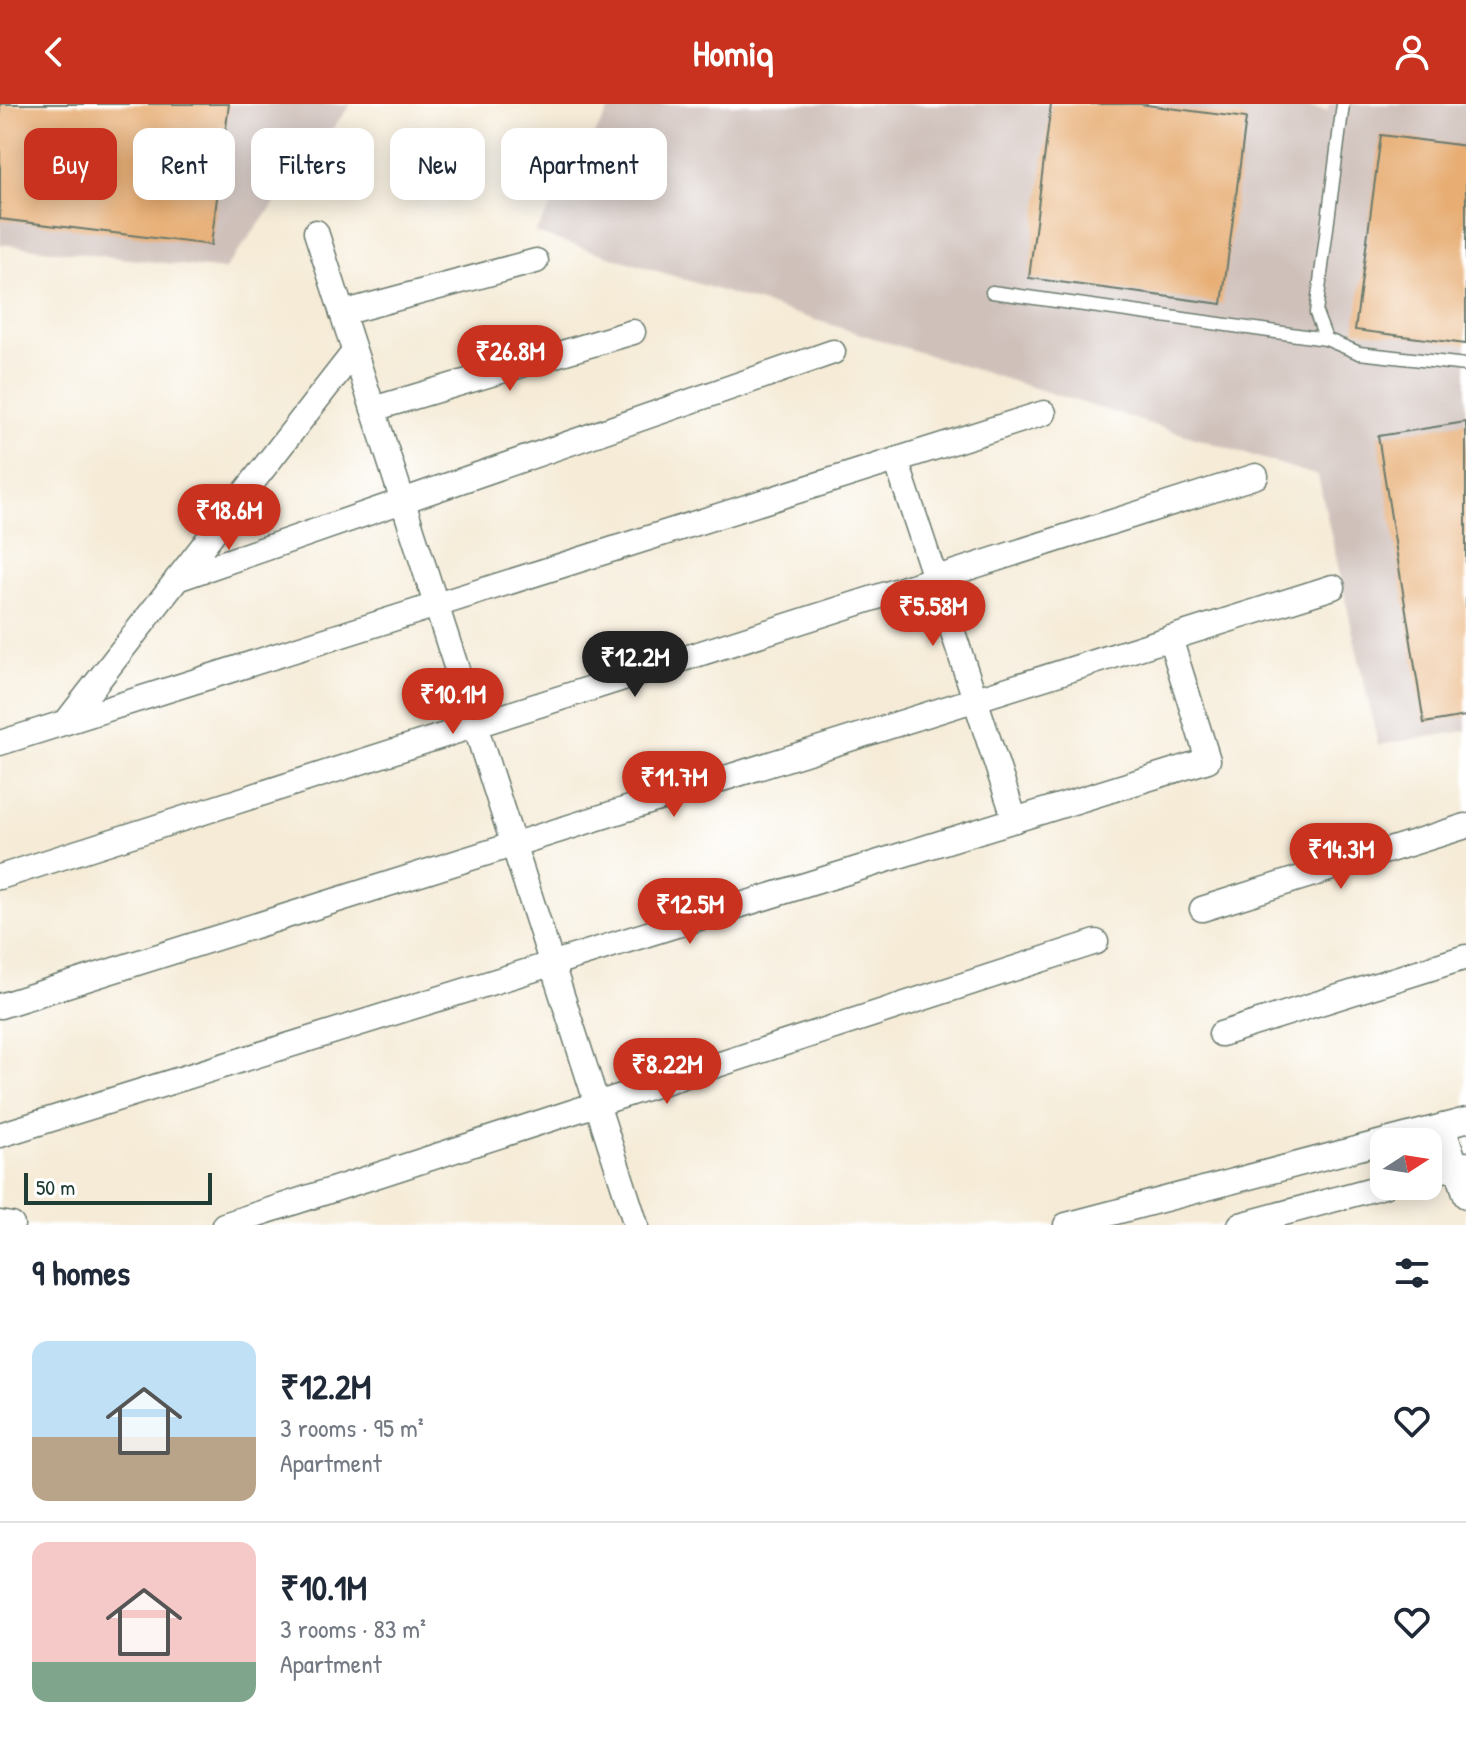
<!DOCTYPE html>
<html lang="en">
<head>
<meta charset="utf-8">
<style>
  :root { --surface:#fff; --page:#f2f2f3; --text:#1f2937; --muted:#747a83; --line:#e0e1e3; --accent:#c8321e }
  body { margin:0; font-family:"Patrick Hand",sans-serif; background:var(--page); color:var(--text); height:100vh; display:flex; flex-direction:column; font-size:30px; white-space:nowrap }
  * { box-sizing:border-box; margin:0 }
  p { font-size:26px; color:var(--muted) }
  .icon { flex:none; width:44px; height:44px; fill:none; stroke:currentColor; stroke-width:2; stroke-linecap:round; stroke-linejoin:round }
  .map { position:relative; height:1121px; overflow:hidden }
  .details { display:flex; flex-direction:column; background:var(--surface); flex:1 }
  .details>* { flex:none }
  .guide { position:absolute; left:24px; top:24px; width:800px; height:72px; display:flex; gap:16px }
  .needle { width:52px; rotate:78deg }
  .buttons { position:absolute; left:1370px; top:1024px; display:grid; gap:16px }
  .buttons a { display:grid; place-items:center; width:72px; height:72px; border-radius:16px; background:var(--surface); box-shadow:0 4px 20px #0003; font-size:40px }
  .scale { position:absolute; left:24px; bottom:20px; width:188px; box-sizing:border-box; padding-left:8px; border:4px solid #1f3d34; border-top:0; font-size:22px; line-height:28px; white-space:nowrap; color:#1f3d34; -webkit-text-stroke:6px #fff; paint-order:stroke }
  .price { position:absolute; translate:-50% -68px; padding:0 18px; border-radius:28px; background:var(--accent); color:#fff; font-size:26px; line-height:52px; filter:drop-shadow(0 2px 4px #0008) }
  .price::after { content:''; position:absolute; left:50%; top:48px; width:24px; height:18px; margin-left:-12px; background:inherit; clip-path:polygon(0 0,100% 0,50% 100%) }
  .price.on { background:#222; color:#fff }
  ul { padding:0; list-style:none }
  li { display:flex; align-items:center; gap:24px; height:200px; padding:0 32px }
  li+li { border-top:2px solid var(--line) }
  li span { display:grid; place-items:center; flex:none; width:224px; height:160px; border-radius:16px; color:#555 }
  li>.icon { margin-inline-start:auto }
  span .icon { width:96px; height:96px; fill:#fffc; stroke-width:1 }
  li b { font-size:34px }
  h2 { display:flex; justify-content:space-between; align-items:center; height:96px; padding:0 32px; font-size:34px }
  .pill { padding:0 28px; border-radius:16px; background:var(--surface); box-shadow:0 4px 20px #0003; font-size:28px; line-height:72px }
  .pill.on { background:var(--accent); color:#fff }
  header { display:flex; justify-content:space-between; align-items:center; height:104px; padding:0 32px; background:var(--accent); color:#fff; font-size:36px; font-weight:700 }
  .map>svg:first-child { display:block }
</style>
</head>
<body>
<header><svg class="icon" aria-label="back" viewBox="0 0 24 24"><path d="M15 5l-7 7 7 7"/></svg>Homiq<svg class="icon" aria-label="person" viewBox="0 0 24 24"><circle cx="12" cy="8" r="4"/><path d="M4 21q1-7 8-7t8 7"/></svg></header>
<div class="map">
<svg width="1466" height="1121" viewBox="0 0 1466 1121">
  <rect width="100%" height="100%" fill="#fff"/>
  <filter id="ink" filterUnits="userSpaceOnUse"><feTurbulence type="fractalNoise" baseFrequency=".0125" numOctaves="2"/><feDisplacementMap in="SourceGraphic" scale="16" xChannelSelector="R" yChannelSelector="G"/><feConvolveMatrix kernelMatrix="1 2 1 2 8 2 1 2 1" color-interpolation-filters="sRGB"/></filter>
  <filter id="wash" filterUnits="userSpaceOnUse"><feTurbulence type="fractalNoise" baseFrequency=".006" numOctaves="4" result="noise"/><feDisplacementMap in="SourceGraphic" scale="32" xChannelSelector="R" yChannelSelector="G"/><feGaussianBlur stdDeviation="1.8" result="paint"/><feColorMatrix in="noise" values="0 0 0 0 0 0 0 0 0 0 0 0 0 0 0 0 0 1.4 0 .05"/><feComposite in="paint" operator="in"/></filter>
  <g filter="url(#wash)">
    <rect width="100%" height="100%" fill="#f5ebd7"/>
    <g fill="#cfc0ba">
      <polygon points="0,0 351,0 224,166 0,140"/>
      <polygon points="613,0 1282,0 1328,6 1329,0 1466,0 1466,627 1378,641 1318,372 535,129"/>
    </g>
    <g id="blocks">
      <g fill="#e7ad73">
        <polygon points="0,0 229,0 211,141 0,115"/>
        <polygon points="1051,0 1139,0 1246,14 1222,200 1029,174"/>
        <polygon points="1381,31 1466,42 1466,240 1355,226"/>
        <polygon points="1466,318 1466,612 1424,619 1378,332"/>
      </g>
    </g>
  </g>
  <g filter="url(#ink)">
    <use href="#blocks" fill-opacity="0" stroke="#6a7a6d" stroke-width="2"/>
    <g fill="none" stroke-linecap="round" stroke-linejoin="round">
      <g stroke="#6a7a6d" stroke-width="15">
        <g id="lane">
          <polyline points="1343,0 1316,209 1326,235 1359,249 1466,261"/>
          <polyline points="992,188 1326,235"/>
        </g>
      </g>
      <g stroke="#6a7a6d" stroke-width="27">
        <g id="street">
          <polyline points="316,128 636,1121"/>
          <polyline points="342,209 536,157"/>
          <polyline points="373,305 633,228"/>
          <polyline points="896,356 1015,716"/>
          <polyline points="177,475 833,248"/>
          <polyline points="66,618 354,248"/>
          <polyline points="0,639 1044,309"/>
          <polyline points="0,773 1256,372"/>
          <polyline points="1202,805 1466,722"/>
          <polyline points="0,902 1333,483"/>
          <polyline points="1221,930 1466,853"/>
          <polyline points="1443,1022 1466,1092"/>
          <polyline points="0,1031 1208,656 1170,534"/>
          <polyline points="1428,1070 1466,1060"/>
          <polyline points="0,1119 12,1121"/>
          <polyline points="224,1121 1096,838"/>
          <polyline points="1066,1121 1466,1016"/>
          <polyline points="1240,1121 1384,1082"/>
        </g>
      </g>
      <use href="#lane" stroke="#fff" stroke-width="12"/>
      <use href="#street" stroke="#fff" stroke-width="24"/>
    </g>
  </g>
</svg>
<div class="buttons">
<a><svg class="needle" viewBox="-14 -14 28 28"><path d="M0-13l5 13h-10z" fill="#e53935"/><path d="M0 13l5-13h-10z" fill="#747a83"/></svg></a>
</div>
<div class="scale">50 m</div>
<b class="price" style="left:510px;top:289px">₹26.8M</b>
<b class="price" style="left:229px;top:448px">₹18.6M</b>
<b class="price" style="left:933px;top:544px">₹5.58M</b>
<b class="price on" style="left:635px;top:595px">₹12.2M</b>
<b class="price" style="left:453px;top:632px">₹10.1M</b>
<b class="price" style="left:674px;top:715px">₹11.7M</b>
<b class="price" style="left:1341px;top:787px">₹14.3M</b>
<b class="price" style="left:690px;top:842px">₹12.5M</b>
<b class="price" style="left:667px;top:1002px">₹8.22M</b>
<div class="guide">
<a class="pill on">Buy</a>
<a class="pill">Rent</a>
<a class="pill">Filters</a>
<a class="pill">New</a>
<a class="pill">Apartment</a>
</div>
</div>
<section class="details">
<h2>9 homes<svg class="icon" aria-label="filters" viewBox="0 0 24 24"><path d="M4 7h16M4 17h16"/><circle cx="9" cy="7" r="2"/><circle cx="15" cy="17" r="2"/></svg></h2>
<ul>
<li><span style="background:linear-gradient(#bfe0f5 60%,#b9a48a 0)"><svg class="icon" aria-label="home" viewBox="0 0 24 24"><path d="M3 11l9-7 9 7M6 9v11h12V9"/></svg></span><div><b>₹12.2M</b><p>3 rooms · 95 m²</p><p>Apartment</p></div><svg class="icon" aria-label="heart" viewBox="0 0 24 24"><path d="M12 20l-8-8c-3-5 5-10 8-4 3-6 11-1 8 4z"/></svg></li>
<li><span style="background:linear-gradient(#f6c9c9 75%,#7fa58c 0)"><svg class="icon" aria-label="home" viewBox="0 0 24 24"><path d="M3 11l9-7 9 7M6 9v11h12V9"/></svg></span><div><b>₹10.1M</b><p>3 rooms · 83 m²</p><p>Apartment</p></div><svg class="icon" aria-label="heart" viewBox="0 0 24 24"><path d="M12 20l-8-8c-3-5 5-10 8-4 3-6 11-1 8 4z"/></svg></li>
</ul>
</section>
</body>
</html>
